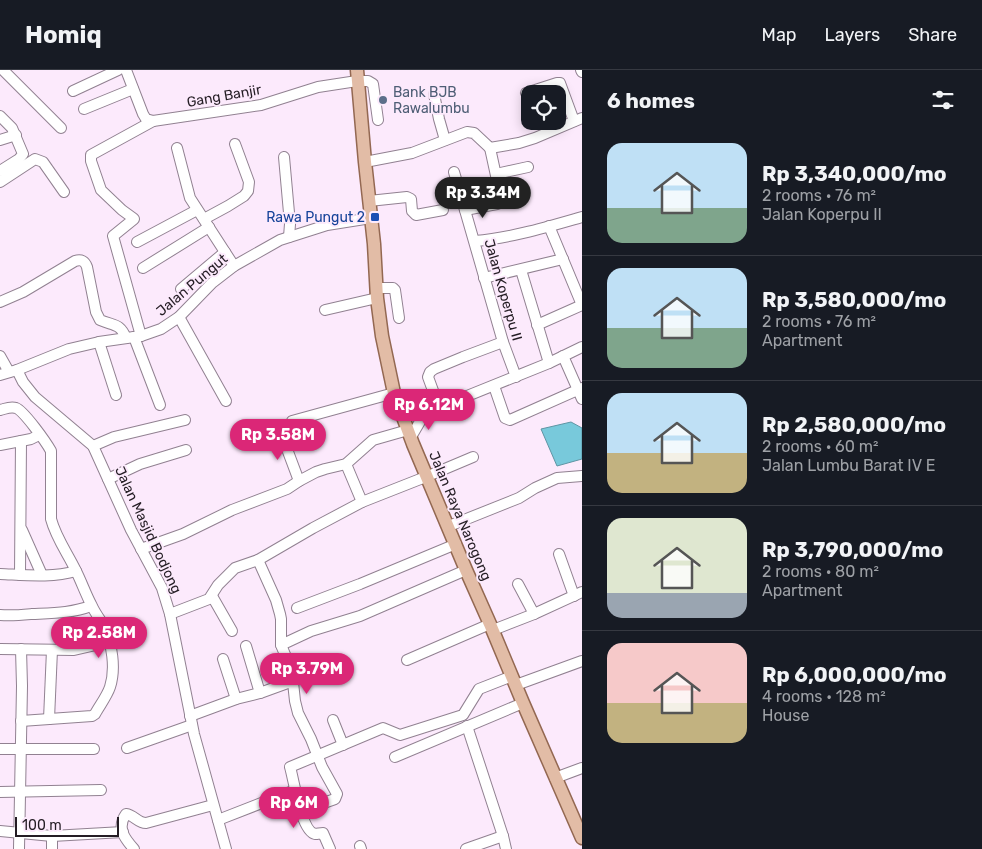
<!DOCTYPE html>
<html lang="en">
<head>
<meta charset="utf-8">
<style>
  :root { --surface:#171b24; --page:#20242c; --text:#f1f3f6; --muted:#9ea1a6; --line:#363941; --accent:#db2777 }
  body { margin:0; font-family:Rubik,sans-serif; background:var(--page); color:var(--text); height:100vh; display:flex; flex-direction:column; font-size:19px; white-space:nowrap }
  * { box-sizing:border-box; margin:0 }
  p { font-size:16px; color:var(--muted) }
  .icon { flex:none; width:28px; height:28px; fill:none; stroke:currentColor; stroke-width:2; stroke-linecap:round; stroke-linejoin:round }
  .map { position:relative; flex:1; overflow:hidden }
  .side { display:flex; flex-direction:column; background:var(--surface); width:400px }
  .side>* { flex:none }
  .buttons { position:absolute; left:521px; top:15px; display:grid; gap:10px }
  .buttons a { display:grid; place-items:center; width:45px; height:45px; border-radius:10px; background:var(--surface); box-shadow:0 2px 12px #0003; font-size:25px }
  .scale { position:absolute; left:15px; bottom:12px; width:104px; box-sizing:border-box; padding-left:5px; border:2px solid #241d24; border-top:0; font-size:14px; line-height:18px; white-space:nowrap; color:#241d24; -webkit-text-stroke:4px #fceafc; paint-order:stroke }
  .price { position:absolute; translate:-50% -42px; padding:0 11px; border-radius:18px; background:var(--accent); color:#fff; font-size:16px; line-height:32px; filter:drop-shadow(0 1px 2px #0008) }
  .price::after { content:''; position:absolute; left:50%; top:30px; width:15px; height:11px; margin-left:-8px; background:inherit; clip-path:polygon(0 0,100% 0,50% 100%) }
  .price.selected { background:#222; color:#fff }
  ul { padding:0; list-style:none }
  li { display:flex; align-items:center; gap:15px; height:125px; padding:0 25px }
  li+li { border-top:1px solid var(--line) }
  li span { display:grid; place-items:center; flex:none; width:140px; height:100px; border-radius:15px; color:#555 }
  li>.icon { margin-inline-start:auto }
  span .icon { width:60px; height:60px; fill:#fffc; stroke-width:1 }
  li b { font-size:21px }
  h2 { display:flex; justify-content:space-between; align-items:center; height:60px; padding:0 25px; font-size:21px }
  header { display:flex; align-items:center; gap:30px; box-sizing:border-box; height:70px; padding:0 25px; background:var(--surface); border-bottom:1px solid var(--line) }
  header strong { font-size:24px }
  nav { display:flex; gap:28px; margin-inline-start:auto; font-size:18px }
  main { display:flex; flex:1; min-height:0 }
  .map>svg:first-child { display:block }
</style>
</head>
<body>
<header>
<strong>Homiq</strong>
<nav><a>Map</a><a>Layers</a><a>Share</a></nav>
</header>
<main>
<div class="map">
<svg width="582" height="779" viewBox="0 0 582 779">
  <rect width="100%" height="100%" fill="#fceafc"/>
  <polygon fill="#78c9db" stroke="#5f95a4" points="571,352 582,358 582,389 557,396 541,359"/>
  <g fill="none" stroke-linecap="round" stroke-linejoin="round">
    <g stroke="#918191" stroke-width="12">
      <g id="minor">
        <polyline points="3,0 61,58"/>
        <polyline points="126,0 143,44 146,49 153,51 261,35 318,17 357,11 368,11 373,14 378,50"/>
        <polyline points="581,0 582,2"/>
        <polyline points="73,21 118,0"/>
        <polyline points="526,23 557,13 560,13 574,51"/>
        <polyline points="434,24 439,49 445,70"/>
        <polyline points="84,39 133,19"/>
        <polyline points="0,46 12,58 23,84 19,89 0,101"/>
        <polyline points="0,70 16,65"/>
        <polyline points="177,78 190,128 234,196"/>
        <polyline points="490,78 500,124"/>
        <polyline points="284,87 290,154 289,167"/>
        <polyline points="365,92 412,83 467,62 474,63 490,78 519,73 535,68 582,48"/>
        <polyline points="454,102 503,272 516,307"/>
        <polyline points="496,104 528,97"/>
        <polyline points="0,112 35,89 43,92 64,122"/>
        <polyline points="369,131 407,127 411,129 412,141 416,145 443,140"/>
        <polyline points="465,140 497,134"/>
        <polyline points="204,149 228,136 244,126 248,121 249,112 235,74"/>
        <polyline points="549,156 582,235"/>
        <path d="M475,171C511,168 547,157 582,147"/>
        <polyline points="137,172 197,140"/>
        <polyline points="143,198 209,157"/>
        <polyline points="521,200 549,293"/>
        <polyline points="484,208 563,189"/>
        <polyline points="377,218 393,218 395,220 399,248"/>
        <polyline points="181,219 225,182"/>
        <path d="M0,232L23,222L75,191C81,189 85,191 87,197L96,242L100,250C114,256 120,253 126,268"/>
        <polyline points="325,240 377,228"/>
        <polyline points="179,247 226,331"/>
        <polyline points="537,255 582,235"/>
        <polyline points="141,266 113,166 134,149 133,148 122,140 101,120 91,91 91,85 153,51"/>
        <polyline points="134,267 160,335"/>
        <polyline points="99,272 116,325"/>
        <polyline points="0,286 9,302"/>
        <polyline points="563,286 582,329"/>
        <polyline points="17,300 23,312 35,327 93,376 131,460 162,518 170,544 194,664 226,779"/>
        <polyline points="0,305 17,300 69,279 99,272 141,266 161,259 179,247 212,213 234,196 280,170 327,155 371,148"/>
        <polyline points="494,316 505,348 510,350 582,318"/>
        <polyline points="398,334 425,343"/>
        <polyline points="439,337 428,307 430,302 434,299 463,287 503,272"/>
        <path d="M0,340C5,339 10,336 16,338C24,341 46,372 51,381V449C56,468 68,484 76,501C82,513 86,525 92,536C95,543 100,549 104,556C112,574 116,598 110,617C107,626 100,635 95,644L92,646L21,651"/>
        <polyline points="292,351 394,323"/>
        <polyline points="281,363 299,411"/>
        <polyline points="411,367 425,343 549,293 582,277"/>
        <polyline points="0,375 31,369 39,365"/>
        <polyline points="93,376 114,367 185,350"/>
        <polyline points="346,394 362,432"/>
        <polyline points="108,409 140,394 186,380"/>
        <polyline points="449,456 519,428 535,418 557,408 582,406"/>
        <polyline points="22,460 42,505"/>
        <polyline points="141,479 183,464 232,440 287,419 299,411 316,402 325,399 346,394 373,370 408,360"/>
        <polyline points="559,484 574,526"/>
        <polyline points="258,490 276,530 280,544 281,549 281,575 289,594 292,603 295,631 298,643 311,669 322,697 337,724 335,729 318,735"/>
        <path d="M0,504C25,505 52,508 76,501"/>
        <polyline points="20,505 21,371"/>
        <polyline points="518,514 534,544"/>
        <polyline points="212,526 232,561"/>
        <polyline points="297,538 360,514 456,474"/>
        <polyline points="170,544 209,529 218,515 235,498 258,490 313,458 362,432 428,406 473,387"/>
        <path d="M0,545C11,546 21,545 32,544C53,543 72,543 91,536"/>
        <polyline points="493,560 534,544 582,522"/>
        <polyline points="281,575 311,561 360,546 466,500"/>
        <polyline points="246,576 260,623"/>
        <polyline points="0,579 74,580 109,572"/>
        <polyline points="223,589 236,629"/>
        <polyline points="407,590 490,554"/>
        <polyline points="516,615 582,591"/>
        <polyline points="190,646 236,629 260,623 293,611"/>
        <polyline points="49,649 52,580"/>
        <polyline points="333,650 343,675"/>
        <polyline points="467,656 503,766"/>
        <polyline points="127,678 192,655"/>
        <polyline points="0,679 94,679"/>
        <polyline points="395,687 523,633"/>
        <polyline points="555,708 582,698"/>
        <polyline points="0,722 101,720"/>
        <polyline points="218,750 295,720"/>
        <polyline points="0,761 52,766 123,762"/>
        <polyline points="360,776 361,779"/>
        <polyline points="19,779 22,616 21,579"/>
        <polyline points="52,779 52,766"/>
        <path d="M134,779C125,769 116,758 126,744C134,745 138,753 146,753L213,735"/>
        <path d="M330,779L323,763C320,763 318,764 315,764C301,761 294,710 290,697L383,658L400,665L463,645L479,619L512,606"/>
        <polyline points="466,779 503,766 506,779"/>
      </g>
    </g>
    <g stroke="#936852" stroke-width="15">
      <polyline id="major" points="357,0 365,92 374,174 377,228 382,266 394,323 413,374 466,500 490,554 523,633 582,768"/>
    </g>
    <use href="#minor" stroke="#fff" stroke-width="10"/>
    <use href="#major" stroke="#e2bca6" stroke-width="12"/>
  </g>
  <circle fill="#5c6f8a" stroke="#fceafc" stroke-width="2" cx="383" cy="30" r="5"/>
  <rect fill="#1a4fb4" stroke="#fceafc" stroke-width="2" x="370" y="142" width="10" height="10" rx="2.5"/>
  <g text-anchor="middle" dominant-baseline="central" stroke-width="4" stroke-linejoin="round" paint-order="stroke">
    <g font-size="14" fill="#4e5e75" stroke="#fceafc" text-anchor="start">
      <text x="393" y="22">Bank BJB<tspan x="393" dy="16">Rawalumbu</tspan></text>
    </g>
    <g font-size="14" fill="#241d24" stroke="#fceafc">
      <text transform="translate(224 26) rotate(-10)">Gang Banjir</text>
      <text transform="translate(192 215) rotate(-40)">Jalan Pungut</text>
      <text transform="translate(503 220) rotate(74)">Jalan Koperpu II</text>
      <text transform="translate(460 446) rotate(67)">Jalan Raya Narogong</text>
      <text transform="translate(148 460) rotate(65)">Jalan Masjid Bodjong</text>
    </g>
    <g font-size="14" fill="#164399" stroke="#fceafc" text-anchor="end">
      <text x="365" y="147">Rawa Pungut 2</text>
    </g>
  </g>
</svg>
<div class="buttons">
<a><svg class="icon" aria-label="locate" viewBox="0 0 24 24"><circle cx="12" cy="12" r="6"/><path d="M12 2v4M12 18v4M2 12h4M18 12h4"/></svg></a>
</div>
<div class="scale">100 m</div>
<b class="price selected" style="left:483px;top:149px">Rp 3.34M</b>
<b class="price" style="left:429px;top:361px">Rp 6.12M</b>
<b class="price" style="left:278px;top:391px">Rp 3.58M</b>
<b class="price" style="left:99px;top:589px">Rp 2.58M</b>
<b class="price" style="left:307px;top:625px">Rp 3.79M</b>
<b class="price" style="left:294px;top:759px">Rp 6M</b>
</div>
<section class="side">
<h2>6 homes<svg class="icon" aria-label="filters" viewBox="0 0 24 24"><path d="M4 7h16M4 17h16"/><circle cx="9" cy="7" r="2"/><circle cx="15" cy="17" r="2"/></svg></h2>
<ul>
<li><span style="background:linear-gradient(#bfe0f5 65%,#7fa58c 0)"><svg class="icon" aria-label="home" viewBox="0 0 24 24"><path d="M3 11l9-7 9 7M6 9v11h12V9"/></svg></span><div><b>Rp 3,340,000/mo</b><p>2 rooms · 76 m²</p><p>Jalan Koperpu II</p></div></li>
<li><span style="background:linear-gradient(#bfe0f5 60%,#7fa58c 0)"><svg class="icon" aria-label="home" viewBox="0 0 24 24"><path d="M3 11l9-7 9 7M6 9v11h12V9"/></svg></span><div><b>Rp 3,580,000/mo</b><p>2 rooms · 76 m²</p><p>Apartment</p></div></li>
<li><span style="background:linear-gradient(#bfe0f5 60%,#c2b280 0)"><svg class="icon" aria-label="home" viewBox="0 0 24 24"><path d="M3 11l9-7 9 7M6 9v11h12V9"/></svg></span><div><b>Rp 2,580,000/mo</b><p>2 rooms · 60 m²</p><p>Jalan Lumbu Barat IV E</p></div></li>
<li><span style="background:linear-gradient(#dfe7d0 75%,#9aa5b1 0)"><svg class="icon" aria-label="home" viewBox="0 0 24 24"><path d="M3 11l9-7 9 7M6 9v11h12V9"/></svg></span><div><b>Rp 3,790,000/mo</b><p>2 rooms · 80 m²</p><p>Apartment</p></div></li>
<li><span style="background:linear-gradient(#f6c9c9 60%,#c2b280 0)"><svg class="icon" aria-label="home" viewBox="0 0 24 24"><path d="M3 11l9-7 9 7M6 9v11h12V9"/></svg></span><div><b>Rp 6,000,000/mo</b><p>4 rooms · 128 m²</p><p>House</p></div></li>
</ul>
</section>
</main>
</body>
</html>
